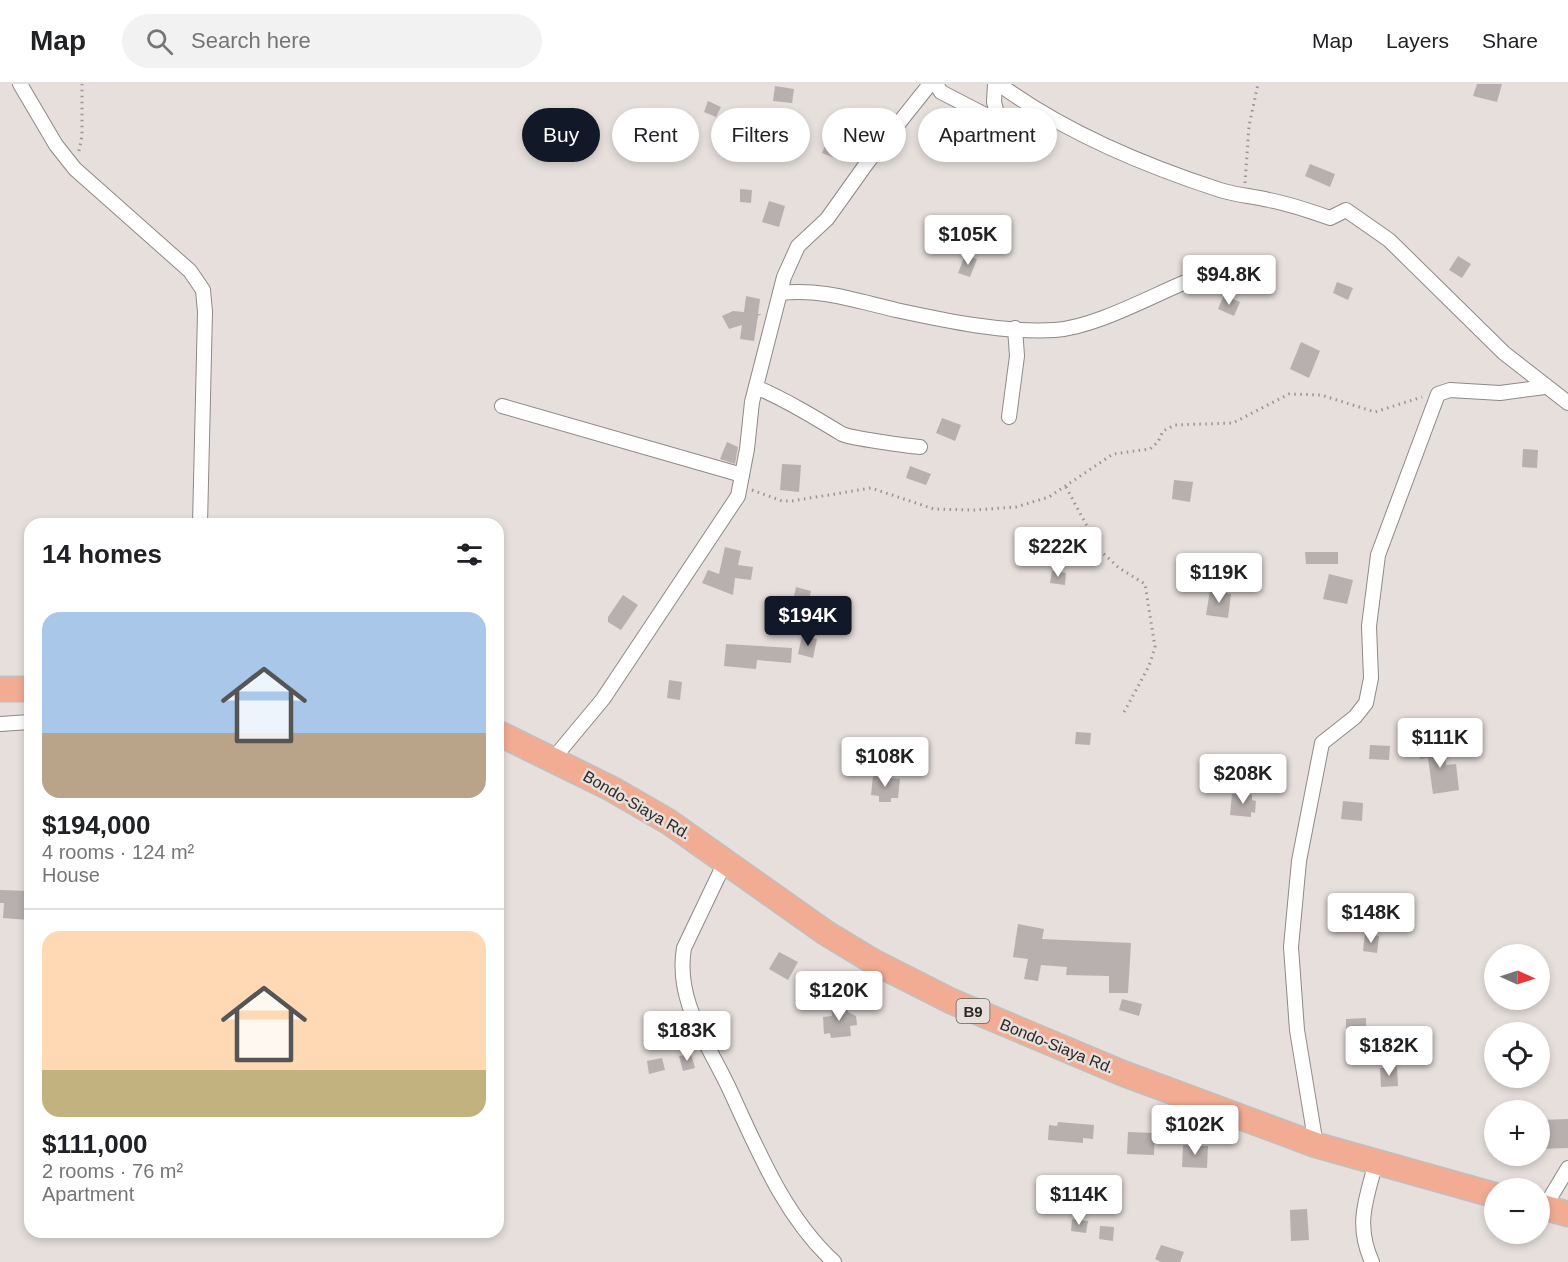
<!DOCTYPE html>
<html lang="en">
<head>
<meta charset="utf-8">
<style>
  :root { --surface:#fff; --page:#f2f2f2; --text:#202124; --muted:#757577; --line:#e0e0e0; --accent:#111827 }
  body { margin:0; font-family:Helvetica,sans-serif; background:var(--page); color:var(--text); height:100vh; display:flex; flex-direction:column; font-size:22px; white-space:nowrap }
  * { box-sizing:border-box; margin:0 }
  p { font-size:20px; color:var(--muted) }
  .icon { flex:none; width:33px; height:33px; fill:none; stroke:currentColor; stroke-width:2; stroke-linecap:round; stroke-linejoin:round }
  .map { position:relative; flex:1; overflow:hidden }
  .sheet { position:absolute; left:24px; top:434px; width:480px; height:720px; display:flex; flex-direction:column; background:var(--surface); border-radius:18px; box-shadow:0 3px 9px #0003 }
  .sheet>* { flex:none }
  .hud { position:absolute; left:522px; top:24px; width:570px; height:54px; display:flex; gap:12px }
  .needle { width:39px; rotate:93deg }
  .tools { position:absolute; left:1484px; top:860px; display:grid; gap:12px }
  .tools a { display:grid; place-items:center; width:66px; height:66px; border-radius:50%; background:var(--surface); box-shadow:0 3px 9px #0003; font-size:30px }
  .price { position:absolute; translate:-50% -51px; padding:0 14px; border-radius:6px; background:#fff; color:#222; font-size:20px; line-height:39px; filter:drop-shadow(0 2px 3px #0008) }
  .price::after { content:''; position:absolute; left:50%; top:36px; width:18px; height:14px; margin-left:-9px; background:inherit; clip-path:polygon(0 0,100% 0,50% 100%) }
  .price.on { background:var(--accent); color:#fff }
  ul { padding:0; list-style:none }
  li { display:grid; align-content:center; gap:12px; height:318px; padding:0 18px }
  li+li { border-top:2px solid var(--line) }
  li span { display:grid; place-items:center; height:186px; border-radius:18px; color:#555 }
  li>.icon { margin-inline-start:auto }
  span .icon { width:108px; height:108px; fill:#fffc; stroke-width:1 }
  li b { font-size:26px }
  h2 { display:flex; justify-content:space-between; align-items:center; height:72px; padding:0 18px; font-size:26px }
  .chip { padding:0 21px; border-radius:27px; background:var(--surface); box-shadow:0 3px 9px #0003; font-size:21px; line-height:54px }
  .chip.on { background:var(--accent); color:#fff }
  header { display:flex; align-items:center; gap:36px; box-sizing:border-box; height:84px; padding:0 30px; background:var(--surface); border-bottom:2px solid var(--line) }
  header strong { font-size:28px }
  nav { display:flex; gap:33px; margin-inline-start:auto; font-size:21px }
  .search { width:420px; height:54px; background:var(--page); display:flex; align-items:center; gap:15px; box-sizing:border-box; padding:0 21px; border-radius:33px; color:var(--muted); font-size:22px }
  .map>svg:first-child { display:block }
</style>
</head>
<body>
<header>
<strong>Map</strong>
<div class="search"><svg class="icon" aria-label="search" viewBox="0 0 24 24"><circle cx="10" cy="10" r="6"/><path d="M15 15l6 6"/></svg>Search here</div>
<nav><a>Map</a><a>Layers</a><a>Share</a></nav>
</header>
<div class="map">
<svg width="1568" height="1178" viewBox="0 0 1568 1178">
  <rect width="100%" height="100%" fill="#e6dfdc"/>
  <g fill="#b7b0ae">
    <polygon points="1477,0 1502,0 1497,18 1473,12"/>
    <polygon points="775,2 794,5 792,19 773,17"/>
    <polygon points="708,17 721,23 716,33 704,28"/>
    <polygon points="746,32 766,40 761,53 741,44"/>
    <polygon points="1031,33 1049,45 1038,60 1021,48"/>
    <polygon points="834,41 856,51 845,78 822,69"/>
    <polygon points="1310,80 1335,90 1330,103 1305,92"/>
    <polygon points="740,105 752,106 751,119 740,118"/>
    <polygon points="769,117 785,122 779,143 762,138"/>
    <polygon points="965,171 977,175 970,193 958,189"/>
    <polygon points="1458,172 1471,180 1462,194 1449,186"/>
    <polygon points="1337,198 1353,204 1348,216 1333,209"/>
    <polygon points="1224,211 1240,218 1234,232 1218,225"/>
    <polygon points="746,212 760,215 758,230 762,230 758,232 754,257 740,255 742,241 729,245 722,232 733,227 744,228"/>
    <polygon points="1301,258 1320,267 1309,294 1290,285"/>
    <polygon points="942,334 961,341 955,357 936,349"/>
    <polygon points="727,358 738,363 735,380 720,375"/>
    <polygon points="1523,365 1538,366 1537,384 1522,383"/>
    <polygon points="782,380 801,381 799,408 780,406"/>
    <polygon points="910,382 931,390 926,401 906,394"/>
    <polygon points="1174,396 1193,398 1190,418 1172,415"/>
    <polygon points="725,463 741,467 738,481 753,483 751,496 735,494 733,511 702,499 708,486 719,490"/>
    <polygon points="1305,468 1338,468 1338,480 1306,480"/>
    <polygon points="1052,487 1066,489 1065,501 1050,499"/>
    <polygon points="1329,490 1353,496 1347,520 1323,515"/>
    <polygon points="796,503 811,507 807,525 792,522"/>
    <polygon points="1210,506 1231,510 1228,534 1206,531"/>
    <polygon points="623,511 638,521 621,546 608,538 608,533"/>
    <polygon points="802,552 817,555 813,574 798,570"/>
    <polygon points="726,560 792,564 791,579 757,576 756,585 724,582"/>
    <polygon points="669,596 682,598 680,616 667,614"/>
    <polygon points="1076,648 1091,649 1090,661 1075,660"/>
    <polygon points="1444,659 1446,681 1456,680 1459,706 1433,710 1428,674 1420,675 1418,662"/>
    <polygon points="1370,661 1390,662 1389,676 1369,675"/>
    <polygon points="873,692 900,695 898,714 891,714 891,718 879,718 879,712 871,711"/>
    <polygon points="1232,710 1252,711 1252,716 1256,717 1255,729 1251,728 1251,733 1230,731"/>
    <polygon points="1343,717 1363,719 1362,737 1341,735"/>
    <polygon points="0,806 30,807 29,836 3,834 4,819 0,819"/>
    <polygon points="1018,840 1044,845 1042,855 1131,859 1128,909 1109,909 1109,892 1066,891 1067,883 1041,881 1038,897 1024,895 1028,875 1013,873"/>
    <polygon points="1365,850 1379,852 1377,869 1363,867"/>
    <polygon points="779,868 798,878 788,896 769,885"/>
    <polygon points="1122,915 1142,920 1139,932 1119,926"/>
    <polygon points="842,920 843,924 847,923 848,928 856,932 857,941 850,942 851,952 831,954 830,949 824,950 823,933 832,932 831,921"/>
    <polygon points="1366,934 1366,946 1346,947 1346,935"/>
    <polygon points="691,970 695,984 683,987 679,972"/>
    <polygon points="662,974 665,986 649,990 647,977"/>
    <polygon points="1397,983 1398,1002 1381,1003 1380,984"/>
    <polygon points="1568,1035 1568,1064 1539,1065 1539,1036"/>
    <polygon points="1058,1038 1094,1041 1093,1055 1083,1054 1083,1059 1048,1056 1049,1041 1057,1042"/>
    <polygon points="1128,1048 1155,1049 1154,1071 1127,1070"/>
    <polygon points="1183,1061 1208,1062 1207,1084 1182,1083"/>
    <polygon points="1091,1101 1109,1103 1107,1118 1090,1116"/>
    <polygon points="1307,1125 1309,1156 1291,1157 1290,1126"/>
    <polygon points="1072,1135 1088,1137 1086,1149 1071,1147"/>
    <polygon points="1100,1142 1114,1143 1113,1157 1099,1155"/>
    <polygon points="1161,1161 1184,1168 1180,1178 1161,1178 1155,1175"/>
  </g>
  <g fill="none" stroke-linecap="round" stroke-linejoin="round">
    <g stroke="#8f8987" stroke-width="16">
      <g id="minor">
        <polyline points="20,0 56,61 75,85 190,187 203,206 205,228 200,440"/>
        <polyline points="936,0 941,8 999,38"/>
        <polyline points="995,0 994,18 999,38 1010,44"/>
        <path d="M999,0C1064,48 1143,81 1220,106C1235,111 1253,112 1269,116C1290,120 1310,127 1330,134L1346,126L1389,156L1504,269L1568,319"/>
        <path d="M780,209C821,204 857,217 896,226C947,237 1003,249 1055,246C1098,243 1158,208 1200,192"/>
        <path d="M756,303C786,316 814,333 842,350C850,354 908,362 920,363"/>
        <polyline points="502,322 742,391"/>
        <polyline points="1009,333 1017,272 1015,244"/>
        <polyline points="0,640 30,638"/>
        <polyline points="553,675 603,615 738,412 747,365 752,318 784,193 798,162 827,135 867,79 930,0"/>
        <path d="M726,776L684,864C675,916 707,958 728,1002C757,1064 783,1131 834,1178"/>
        <polyline points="1316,1061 1297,946 1291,863 1299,777 1322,659 1355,633 1366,619 1371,594 1369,542 1378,471 1438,310 1450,306 1500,309 1545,303"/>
        <polyline points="1544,1124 1568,1084"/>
        <path d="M1372,1178C1355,1140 1366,1116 1376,1078"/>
      </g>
    </g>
    <g stroke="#c0bfbe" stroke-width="27">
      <g id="trunk">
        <polyline points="0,605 30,605"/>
        <polyline points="498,649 612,705 669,738 826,849 874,878 951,917 1122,989 1316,1061 1494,1111"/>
        <polyline points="1539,1122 1568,1130"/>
      </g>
    </g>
    <g stroke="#999492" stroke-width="3" stroke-dasharray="1.5 4.5" stroke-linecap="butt">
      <polyline points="79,67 82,52 82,0"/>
      <polyline points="1245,99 1249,42 1258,0"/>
      <polyline points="1066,403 1088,444 1092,459 1119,484 1145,500 1155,563 1149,582 1123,630"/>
      <polyline points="752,406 782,417 792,417 871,404 934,425 974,426 1016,423 1049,413 1113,370 1150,365 1158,358 1163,347 1175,341 1233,339 1289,310 1321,311 1375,328 1422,313"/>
    </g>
    <use href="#minor" stroke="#fff" stroke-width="14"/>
    <use href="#trunk" stroke="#f2ac94" stroke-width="24"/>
  </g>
  <g text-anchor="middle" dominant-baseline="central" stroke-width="5" stroke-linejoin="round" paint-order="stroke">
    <rect fill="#e6dfdc" stroke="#64605e" stroke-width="1.5" x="956.5" y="915" width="33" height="24" rx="4.5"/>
    <g font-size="15" font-weight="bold" fill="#2c2928">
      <text x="973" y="927">B9</text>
    </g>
    <g font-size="16" fill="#2c2928" stroke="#e6dfdc">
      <text transform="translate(637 721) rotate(30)">Bondo-Siaya Rd.</text>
      <text transform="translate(1057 962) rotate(22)">Bondo-Siaya Rd.</text>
    </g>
  </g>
</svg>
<div class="tools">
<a><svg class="needle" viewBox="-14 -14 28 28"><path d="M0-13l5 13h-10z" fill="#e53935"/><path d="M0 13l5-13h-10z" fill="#757577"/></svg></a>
<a><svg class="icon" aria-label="locate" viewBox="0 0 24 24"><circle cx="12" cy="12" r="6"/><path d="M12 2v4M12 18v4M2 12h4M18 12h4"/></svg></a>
<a>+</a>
<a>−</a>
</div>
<b class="price" style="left:968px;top:182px">$105K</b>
<b class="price" style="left:1229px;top:222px">$94.8K</b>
<b class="price" style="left:1058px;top:494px">$222K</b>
<b class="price" style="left:1219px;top:520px">$119K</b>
<b class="price on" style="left:808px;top:563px">$194K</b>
<b class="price" style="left:1440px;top:685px">$111K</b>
<b class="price" style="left:885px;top:704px">$108K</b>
<b class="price" style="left:1243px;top:721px">$208K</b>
<b class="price" style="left:1371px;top:860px">$148K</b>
<b class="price" style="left:839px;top:938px">$120K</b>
<b class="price" style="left:687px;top:978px">$183K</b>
<b class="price" style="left:1389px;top:993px">$182K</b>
<b class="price" style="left:1195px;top:1072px">$102K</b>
<b class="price" style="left:1079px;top:1142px">$114K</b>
<div class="hud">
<a class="chip on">Buy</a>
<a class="chip">Rent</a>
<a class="chip">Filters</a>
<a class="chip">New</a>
<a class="chip">Apartment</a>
</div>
<section class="sheet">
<h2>14 homes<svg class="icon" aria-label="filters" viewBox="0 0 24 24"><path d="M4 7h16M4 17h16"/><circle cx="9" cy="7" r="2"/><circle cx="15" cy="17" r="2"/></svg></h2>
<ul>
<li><span style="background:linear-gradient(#a9c7e8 65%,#b9a48a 0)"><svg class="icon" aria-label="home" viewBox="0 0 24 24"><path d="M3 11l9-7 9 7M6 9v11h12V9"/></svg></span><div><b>$194,000</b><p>4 rooms · 124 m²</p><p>House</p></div></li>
<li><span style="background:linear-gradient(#ffd9b3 75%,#c2b280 0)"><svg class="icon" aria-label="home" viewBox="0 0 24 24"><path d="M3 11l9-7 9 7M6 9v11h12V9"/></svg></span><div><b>$111,000</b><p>2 rooms · 76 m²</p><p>Apartment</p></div></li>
</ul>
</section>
</div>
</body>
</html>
